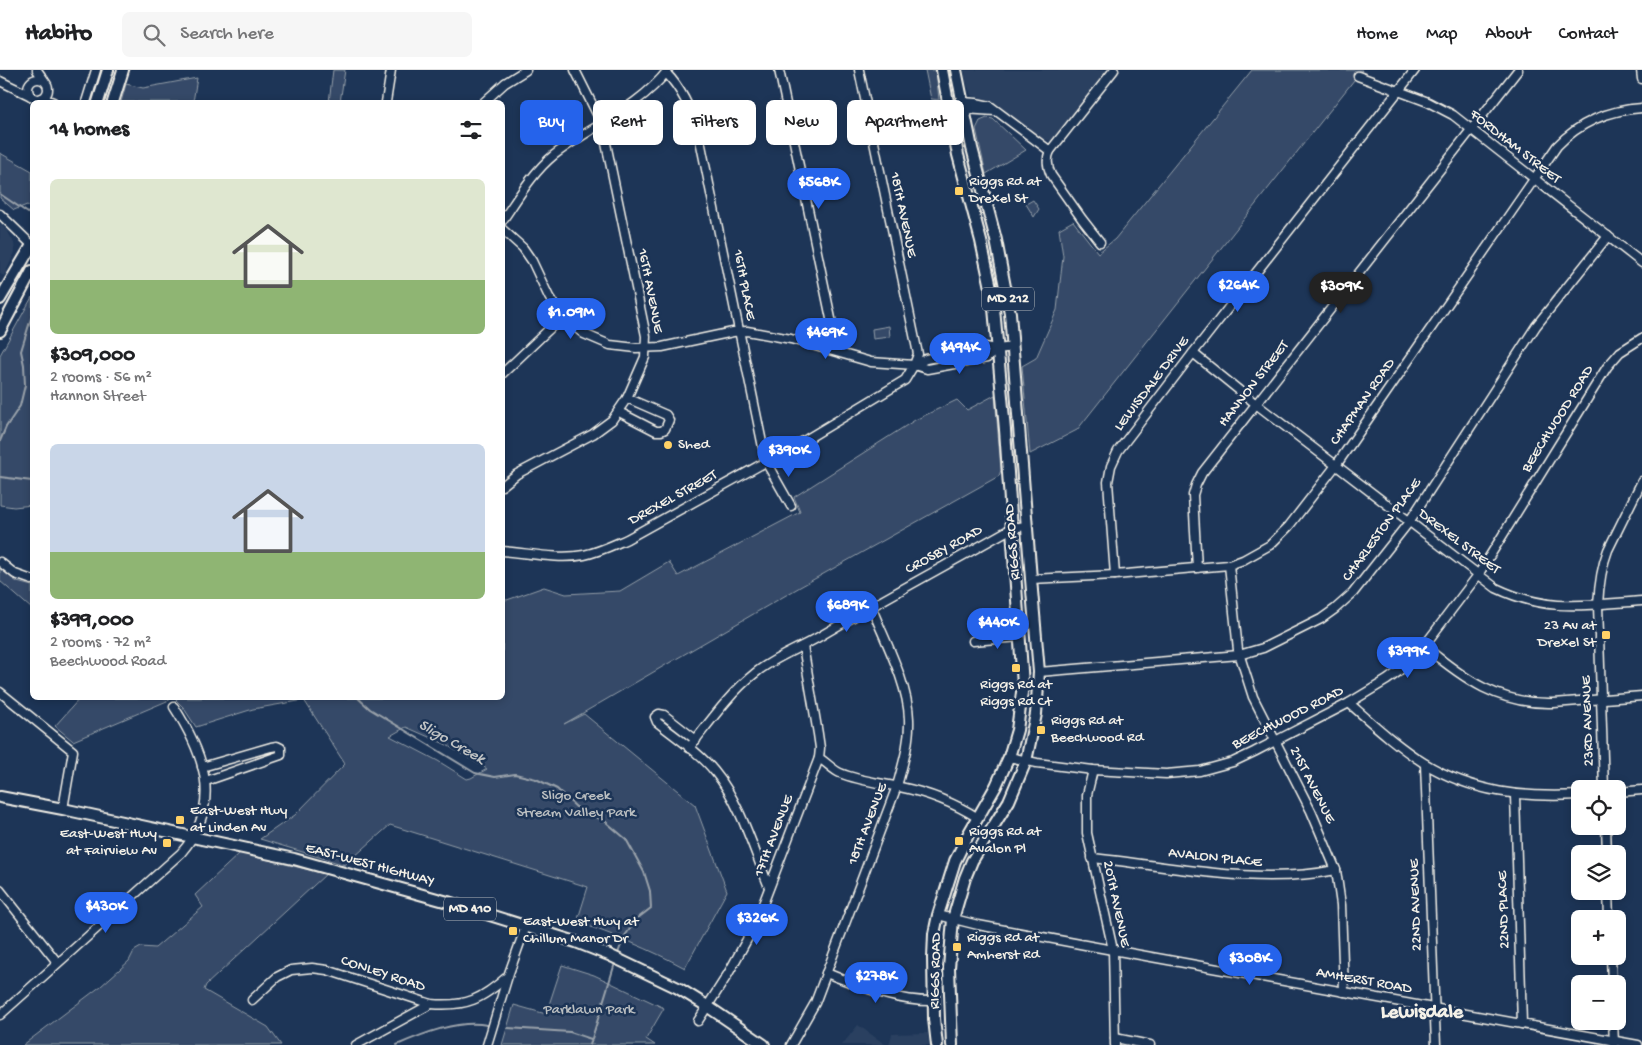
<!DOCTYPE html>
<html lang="en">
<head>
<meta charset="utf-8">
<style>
  :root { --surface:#fff; --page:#f6f6f6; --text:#202124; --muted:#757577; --line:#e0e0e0; --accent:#2563eb }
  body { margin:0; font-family:"Gochi Hand",sans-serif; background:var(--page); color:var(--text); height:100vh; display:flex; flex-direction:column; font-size:19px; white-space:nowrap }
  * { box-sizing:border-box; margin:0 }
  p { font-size:16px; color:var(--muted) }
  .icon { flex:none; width:28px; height:28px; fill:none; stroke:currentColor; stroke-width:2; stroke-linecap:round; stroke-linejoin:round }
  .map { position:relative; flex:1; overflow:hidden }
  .drawer { position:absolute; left:30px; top:30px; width:475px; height:600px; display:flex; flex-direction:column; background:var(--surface); border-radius:8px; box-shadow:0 2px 8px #0003 }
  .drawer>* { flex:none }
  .guide { position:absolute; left:520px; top:30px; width:475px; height:45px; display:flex; gap:10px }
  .controls { position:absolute; left:1571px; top:710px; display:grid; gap:10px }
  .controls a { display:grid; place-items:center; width:55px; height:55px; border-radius:8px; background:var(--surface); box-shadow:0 2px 8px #0003; font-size:25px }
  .price { position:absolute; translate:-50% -42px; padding:0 11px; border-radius:18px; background:var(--accent); color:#fff; font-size:16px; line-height:32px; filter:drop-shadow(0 1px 2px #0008) }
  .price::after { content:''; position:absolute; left:50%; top:30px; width:15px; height:11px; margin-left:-8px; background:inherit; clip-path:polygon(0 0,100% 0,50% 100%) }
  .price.current { background:#222; color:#fff }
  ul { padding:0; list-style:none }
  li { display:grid; align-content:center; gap:10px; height:265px; padding:0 20px }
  li span { display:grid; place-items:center; height:155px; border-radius:8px; color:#555 }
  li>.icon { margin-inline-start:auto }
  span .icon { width:90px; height:90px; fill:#fffc; stroke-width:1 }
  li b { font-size:21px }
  h2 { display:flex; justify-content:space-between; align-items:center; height:60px; padding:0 20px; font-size:21px }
  .pill { padding:0 18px; border-radius:8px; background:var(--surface); box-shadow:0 2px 8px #0003; font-size:18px; line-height:45px }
  .pill.current { background:var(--accent); color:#fff }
  header { display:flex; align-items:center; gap:30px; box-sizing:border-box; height:70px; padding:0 25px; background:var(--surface); border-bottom:1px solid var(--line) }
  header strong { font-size:24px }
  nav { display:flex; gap:28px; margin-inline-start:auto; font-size:18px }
  .search { width:350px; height:45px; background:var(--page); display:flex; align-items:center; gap:12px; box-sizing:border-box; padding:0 18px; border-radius:8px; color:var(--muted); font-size:19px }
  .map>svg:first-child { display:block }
</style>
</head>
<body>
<header>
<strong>Habito</strong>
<div class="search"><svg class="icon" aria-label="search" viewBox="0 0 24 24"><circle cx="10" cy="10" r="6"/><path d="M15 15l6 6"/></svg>Search here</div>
<nav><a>Home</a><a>Map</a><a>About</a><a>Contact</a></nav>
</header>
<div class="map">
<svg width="1642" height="975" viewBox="0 0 1642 975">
  <rect width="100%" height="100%" fill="#1d3557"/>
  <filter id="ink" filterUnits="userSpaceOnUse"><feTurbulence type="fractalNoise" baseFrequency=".02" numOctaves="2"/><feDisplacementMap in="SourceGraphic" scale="10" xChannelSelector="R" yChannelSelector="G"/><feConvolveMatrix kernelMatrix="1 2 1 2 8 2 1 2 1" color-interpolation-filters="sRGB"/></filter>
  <g filter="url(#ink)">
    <g fill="#2a4060">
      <polygon points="964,0 1108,0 1052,71 1042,69 997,34 971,25 966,11"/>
      <polygon points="0,153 8,162 14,173 15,182 4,206 0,204"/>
      <polygon points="858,955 886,975 842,975"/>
      <polygon points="928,963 929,975 889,975 892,964"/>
    </g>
    <g fill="#354a67" stroke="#949ea8" fill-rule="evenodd">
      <polygon points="333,0 345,0 340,32 329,32"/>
      <polygon points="925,0 936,0 939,30 931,29"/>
      <polygon points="1252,0 1362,0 1077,360 1030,384 1022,296 1036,288 1057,240 1063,186 1059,159 1073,151 1098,183 1115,169"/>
      <polygon points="197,8 193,32 121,32 126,14 143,18"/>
      <polygon points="987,48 993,49 1026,80 986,104 976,59 980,51"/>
      <polygon points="0,83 32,101 32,138 27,135 14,140 0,128"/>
      <polygon points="1033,130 1039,139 1034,147 1026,134"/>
      <polygon points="32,227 32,435 14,437 0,435 0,285"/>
      <polygon points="889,256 890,267 873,269 872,259"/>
      <path d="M995,325L1001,400L999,406L800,517L564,654L584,644L695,735L727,821L685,898C650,879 614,865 577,852L588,817L390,755L345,795L260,769L295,745L345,694L304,630L253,639L196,657L183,637L174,628L73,671L55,656L80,628H502L503,529L507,530L544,517L566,524L620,521L669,492L678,506L800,442L794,427L915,350L957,330L967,340ZM406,657L445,674L487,699L471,708L467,709L438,691L390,666Z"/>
      <polygon points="0,499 17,512 32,516 32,539 0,511"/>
      <polygon points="240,783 326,804 206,915 204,920 268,957 281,975 23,975 101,916 129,891 134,881 141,877 155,878 203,837 195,825"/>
      <polygon points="562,895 594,905 664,938 646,969 655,975 502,975 514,935 546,944"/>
    </g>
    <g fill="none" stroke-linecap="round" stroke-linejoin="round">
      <g stroke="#9aa2ab" stroke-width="2">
        <polyline points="0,124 31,145 32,152"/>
        <polyline points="0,371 6,357 20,336 25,315 24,295 21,281 32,245"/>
        <polyline points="0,407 32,411"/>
        <polyline points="358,628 370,639 475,703 495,707 515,704 536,709 557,719 576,737 606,752 626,769 644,802 650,821 651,838 638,848 624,867 617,886"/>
        <polyline points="508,958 570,962 591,969"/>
        <path d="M397,975C422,964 459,949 487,955"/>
        <polyline points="590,975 615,893"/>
      </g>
      <g stroke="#f4f1e8" stroke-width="11">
        <g id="minor">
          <polyline points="37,0 44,10"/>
          <polyline points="779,0 834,263 830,280"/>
          <polyline points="859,0 918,284 914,295"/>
          <polyline points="1641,0 1642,9"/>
          <path d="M666,3C683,20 692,42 699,65L766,392L791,436"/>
          <polyline points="1358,6 1428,32 1453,45 1642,193"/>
          <circle cx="38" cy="19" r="10"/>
          <polyline points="0,11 31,26"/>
          <polyline points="42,28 53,32"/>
          <polyline points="86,32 96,0"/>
          <polyline points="386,32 391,0"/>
          <polyline points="484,32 505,13 526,0"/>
          <polyline points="949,35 963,32 976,33 990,36 1050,81"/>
          <polyline points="951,42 964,39 995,41"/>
          <polyline points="0,144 32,175"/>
          <path d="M502,151C518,128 532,103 554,85C591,56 639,38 668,0"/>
          <polyline points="502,159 523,178 532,191 549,227 562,247 584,264 610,275 636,278 662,277 733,262 747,261 791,269 871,292 914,295 927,299 987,288 998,279"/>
          <path d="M1100,172L1082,149L1051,105C1047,96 1046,89 1050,81L1114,0"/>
          <path d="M1193,283L1256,334L1496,518C1548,543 1586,535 1642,531"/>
          <polyline points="502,304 562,247"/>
          <polyline points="619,342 656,361 661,361 665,359 669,350 666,345 627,328"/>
          <polyline points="502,416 517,404 593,364 612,350 627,328 645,287 646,266 602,54 575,0"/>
          <path d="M502,481C529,483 558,490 584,485C599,482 613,475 627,469L807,369L905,310L914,295L926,289L985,277L998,279L1013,277"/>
          <polyline points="0,492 15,504 32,510"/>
          <polyline points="1229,495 1238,580 1253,627 1311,741 1336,800 1341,835 1344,922"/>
          <polyline points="1197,498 1193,425 1196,415 1202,403 1518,0"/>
          <polyline points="1115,505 1108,412 1111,396 1118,381 1193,283 1415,0"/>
          <path d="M1031,509L1115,505L1229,495L1243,490L1270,475L1289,456L1337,394L1557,76C1580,52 1609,40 1642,38"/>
          <polyline points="973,571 1020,567"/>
          <path d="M1424,576C1464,609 1499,635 1554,633L1642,626"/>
          <polyline points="1039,602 1239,585 1263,578 1321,549 1335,539 1353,523 1409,452 1536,256 1608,166"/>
          <polyline points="0,622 73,681 63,739"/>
          <path d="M1349,633C1373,654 1397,676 1424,693C1473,723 1524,728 1580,725"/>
          <path d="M696,670L664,645L659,644L655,647L657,652C677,668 700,683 715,702C740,732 754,781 769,817"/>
          <path d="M689,678C709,653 729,624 754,604C773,588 796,580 817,568C881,530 947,495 1012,458L1026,456"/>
          <polyline points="1009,687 1037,693 1093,700 1166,704 1200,701 1233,692 1254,682 1349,633 1387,610 1398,602 1424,576 1478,505 1607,297 1620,282 1642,268"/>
          <path d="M819,688C826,692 833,700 840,703C859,711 881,713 900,717C929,723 953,732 978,748"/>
          <polyline points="1425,694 1436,975"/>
          <polyline points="202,697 271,677 277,676 281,678 281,685 206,711"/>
          <polyline points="1093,700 1087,725 1087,763 1113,880 1115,975"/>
          <path d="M1604,719L1598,535C1599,515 1601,498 1608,480L1642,411"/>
          <polyline points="1618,722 1642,720"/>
          <polyline points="1515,725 1522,954"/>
          <polyline points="1606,756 1607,784"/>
          <path d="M1092,788C1173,796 1255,816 1336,800"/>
          <polyline points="0,820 57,892"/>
          <polyline points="1608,821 1609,849"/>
          <polyline points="938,845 978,855 1096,877 1638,975"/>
          <polyline points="1611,886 1612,914"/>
          <path d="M826,903C861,916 895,932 934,931"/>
          <path d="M252,930L277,907L291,900L312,898L327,900L431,934C467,937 482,929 508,906"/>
          <path d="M0,945L181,783C223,735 205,685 174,637"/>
          <polyline points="698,951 728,904 755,855 819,688 820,678 818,664 803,576"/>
          <polyline points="1613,951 1614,973"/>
          <polyline points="1115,968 1150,975"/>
          <polyline points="356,975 431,934"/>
          <polyline points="487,975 508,906 526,856"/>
          <path d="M791,975L815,933L897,716C903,694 910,672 909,649C908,613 884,569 871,536"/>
        </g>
      </g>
      <g stroke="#f4f1e8" stroke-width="14">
        <g id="major">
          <polyline points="98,32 108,0"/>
          <polyline points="113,32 123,0"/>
          <polyline points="0,229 32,175"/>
          <polyline points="0,261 32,201"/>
          <polyline points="0,727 63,739 294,789 448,832 576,872 609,885 678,918 707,936 764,975"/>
          <polyline points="937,975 934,949 933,888 934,864 938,845 955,791 969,763 996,716 1009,687 1017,660 1023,615 1005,360 993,227 981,171 958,85 942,0"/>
          <polyline points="952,975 949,898 953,849 965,808 972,791 1009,731 1026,691 1036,644 1039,602 1031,509 1010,243 996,170 972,78 956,0"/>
        </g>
      </g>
      <use href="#minor" stroke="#1d3557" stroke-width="8"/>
      <use href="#major" stroke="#1d3557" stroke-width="10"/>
    </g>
  </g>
  <g fill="#ffd166" stroke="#1d3557" stroke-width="2">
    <rect x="954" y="116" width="10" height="10" rx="2.5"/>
    <circle cx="668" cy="375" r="5"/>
    <rect x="1601" y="560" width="10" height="10" rx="2.5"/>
    <rect x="1011" y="593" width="10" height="10" rx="2.5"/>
    <rect x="1036" y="655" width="10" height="10" rx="2.5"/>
    <rect x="175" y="745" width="10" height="10" rx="2.5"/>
    <rect x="954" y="766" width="10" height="10" rx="2.5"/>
    <rect x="162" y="768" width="10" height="10" rx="2.5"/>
    <rect x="508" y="856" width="10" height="10" rx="2.5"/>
    <rect x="952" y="872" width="10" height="10" rx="2.5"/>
  </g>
  <g text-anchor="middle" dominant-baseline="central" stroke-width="5" stroke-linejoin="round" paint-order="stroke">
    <g fill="#1d3557" stroke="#b4b9bc" stroke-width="1">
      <rect x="982" y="217.5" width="52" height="23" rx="4"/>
      <rect x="444" y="827.5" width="52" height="23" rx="4"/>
    </g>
    <g font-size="14" font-weight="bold" fill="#f4f1e8">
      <text x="1008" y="229">MD 212</text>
      <text x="470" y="839">MD 410</text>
    </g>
    <g font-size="15" fill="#f4f1e8" stroke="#1d3557">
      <text transform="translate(1515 77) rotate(38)">FORDHAM STREET</text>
      <text transform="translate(903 145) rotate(78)">18TH AVENUE</text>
      <text transform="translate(744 215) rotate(79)">16TH PLACE</text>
      <text transform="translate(650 221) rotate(79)">16TH AVENUE</text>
      <text transform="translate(1152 314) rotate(-53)">LEWISDALE DRIVE</text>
      <text transform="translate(1254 314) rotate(-52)">HANNON STREET</text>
      <text transform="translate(1363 332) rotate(-55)">CHAPMAN ROAD</text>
      <text transform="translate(1558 349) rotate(-58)">BEECHWOOD ROAD</text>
      <text transform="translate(673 428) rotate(-29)">DREXEL STREET</text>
      <text transform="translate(1382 460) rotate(-54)">CHARLESTON PLACE</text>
      <text transform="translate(1013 472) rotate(-95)">RIGGS ROAD</text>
      <text transform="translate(1459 472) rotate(37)">DREXEL STREET</text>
      <text transform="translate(944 480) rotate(-29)">CROSBY ROAD</text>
      <text transform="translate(1288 648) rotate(-27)">BEECHWOOD ROAD</text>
      <text transform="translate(1588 651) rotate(-92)">23RD AVENUE</text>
      <text transform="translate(1312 715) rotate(63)">21ST AVENUE</text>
      <text transform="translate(868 754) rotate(-69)">18TH AVENUE</text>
      <text transform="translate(774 766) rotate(-69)">17TH AVENUE</text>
      <text transform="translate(1215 788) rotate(6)">AVALON PLACE</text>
      <text transform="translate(370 795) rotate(15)">EAST-WEST HIGHWAY</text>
      <text transform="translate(1116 834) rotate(78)">20TH AVENUE</text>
      <text transform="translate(1416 835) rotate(-92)">22ND AVENUE</text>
      <text transform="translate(1504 840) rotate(-92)">22ND PLACE</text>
      <text transform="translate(936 901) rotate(-89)">RIGGS ROAD</text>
      <text transform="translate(383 904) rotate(18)">CONLEY ROAD</text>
      <text transform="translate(1364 911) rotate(10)">AMHERST ROAD</text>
    </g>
    <g font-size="15" fill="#f4f1e8" stroke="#1d3557" text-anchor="start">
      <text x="969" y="112">Riggs Rd at<tspan x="969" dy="17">Drexel St</tspan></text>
      <text x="678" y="375">Shed</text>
      <text x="1596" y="556" text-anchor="end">23 Av at<tspan x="1596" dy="17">Drexel St</tspan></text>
      <text x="1016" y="615" text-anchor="middle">Riggs Rd at<tspan x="1016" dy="17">Riggs Rd Ct</tspan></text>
      <text x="1051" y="651">Riggs Rd at<tspan x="1051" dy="17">Beechwood Rd</tspan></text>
      <text x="190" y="741">East-West Hwy<tspan x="190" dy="17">at Linden Av</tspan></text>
      <text x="969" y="762">Riggs Rd at<tspan x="969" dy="17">Avalon Pl</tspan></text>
      <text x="157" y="764" text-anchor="end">East-West Hwy<tspan x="157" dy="17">at Fairview Av</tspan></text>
      <text x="523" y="852">East-West Hwy at<tspan x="523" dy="17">Chillum Manor Dr</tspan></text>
      <text x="967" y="868">Riggs Rd at<tspan x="967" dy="17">Amherst Rd</tspan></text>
    </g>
    <g font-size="15" fill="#bbbfc1" stroke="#1d3557">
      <text x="576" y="726">Sligo Creek<tspan x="576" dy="17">Stream Valley Park</tspan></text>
      <text x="589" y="940">Parklawn Park</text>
    </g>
    <g font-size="16" font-style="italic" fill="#c0c3c4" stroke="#1d3557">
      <text transform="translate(451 673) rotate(30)">Sligo Creek</text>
    </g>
    <g font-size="20" font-weight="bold" fill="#f4f1e8" stroke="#1d3557">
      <text x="1422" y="943">Lewisdale</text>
    </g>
  </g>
</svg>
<div class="controls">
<a><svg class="icon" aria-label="locate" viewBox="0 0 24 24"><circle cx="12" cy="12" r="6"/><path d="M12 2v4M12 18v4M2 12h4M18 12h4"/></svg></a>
<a><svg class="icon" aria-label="layers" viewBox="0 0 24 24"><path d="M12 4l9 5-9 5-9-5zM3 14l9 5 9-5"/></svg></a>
<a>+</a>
<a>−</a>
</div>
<b class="price" style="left:819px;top:140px">$568K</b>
<b class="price" style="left:1238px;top:243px">$264K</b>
<b class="price current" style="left:1341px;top:244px">$309K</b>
<b class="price" style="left:571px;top:270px">$1.09M</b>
<b class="price" style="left:826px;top:290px">$469K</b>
<b class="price" style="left:960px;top:305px">$494K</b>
<b class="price" style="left:789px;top:408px">$390K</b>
<b class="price" style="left:847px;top:563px">$689K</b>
<b class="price" style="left:998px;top:580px">$440K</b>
<b class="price" style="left:1408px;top:609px">$399K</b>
<b class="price" style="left:106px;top:864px">$430K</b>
<b class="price" style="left:757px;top:876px">$326K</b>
<b class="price" style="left:1250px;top:916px">$308K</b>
<b class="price" style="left:876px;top:934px">$278K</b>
<div class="guide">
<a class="pill current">Buy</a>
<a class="pill">Rent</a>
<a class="pill">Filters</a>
<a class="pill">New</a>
<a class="pill">Apartment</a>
</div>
<section class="drawer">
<h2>14 homes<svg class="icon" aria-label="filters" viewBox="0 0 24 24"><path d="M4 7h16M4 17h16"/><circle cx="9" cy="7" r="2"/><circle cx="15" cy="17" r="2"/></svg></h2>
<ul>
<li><span style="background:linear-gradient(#dfe7d0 65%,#8fb573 0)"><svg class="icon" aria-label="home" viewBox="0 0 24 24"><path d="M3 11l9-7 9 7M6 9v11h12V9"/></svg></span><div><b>$309,000</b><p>2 rooms · 56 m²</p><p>Hannon Street</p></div></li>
<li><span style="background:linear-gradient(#c9d6e8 70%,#8fb573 0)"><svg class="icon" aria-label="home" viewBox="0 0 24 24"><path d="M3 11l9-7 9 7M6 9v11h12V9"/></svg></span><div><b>$399,000</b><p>2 rooms · 72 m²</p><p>Beechwood Road</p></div></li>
</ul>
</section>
</div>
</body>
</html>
